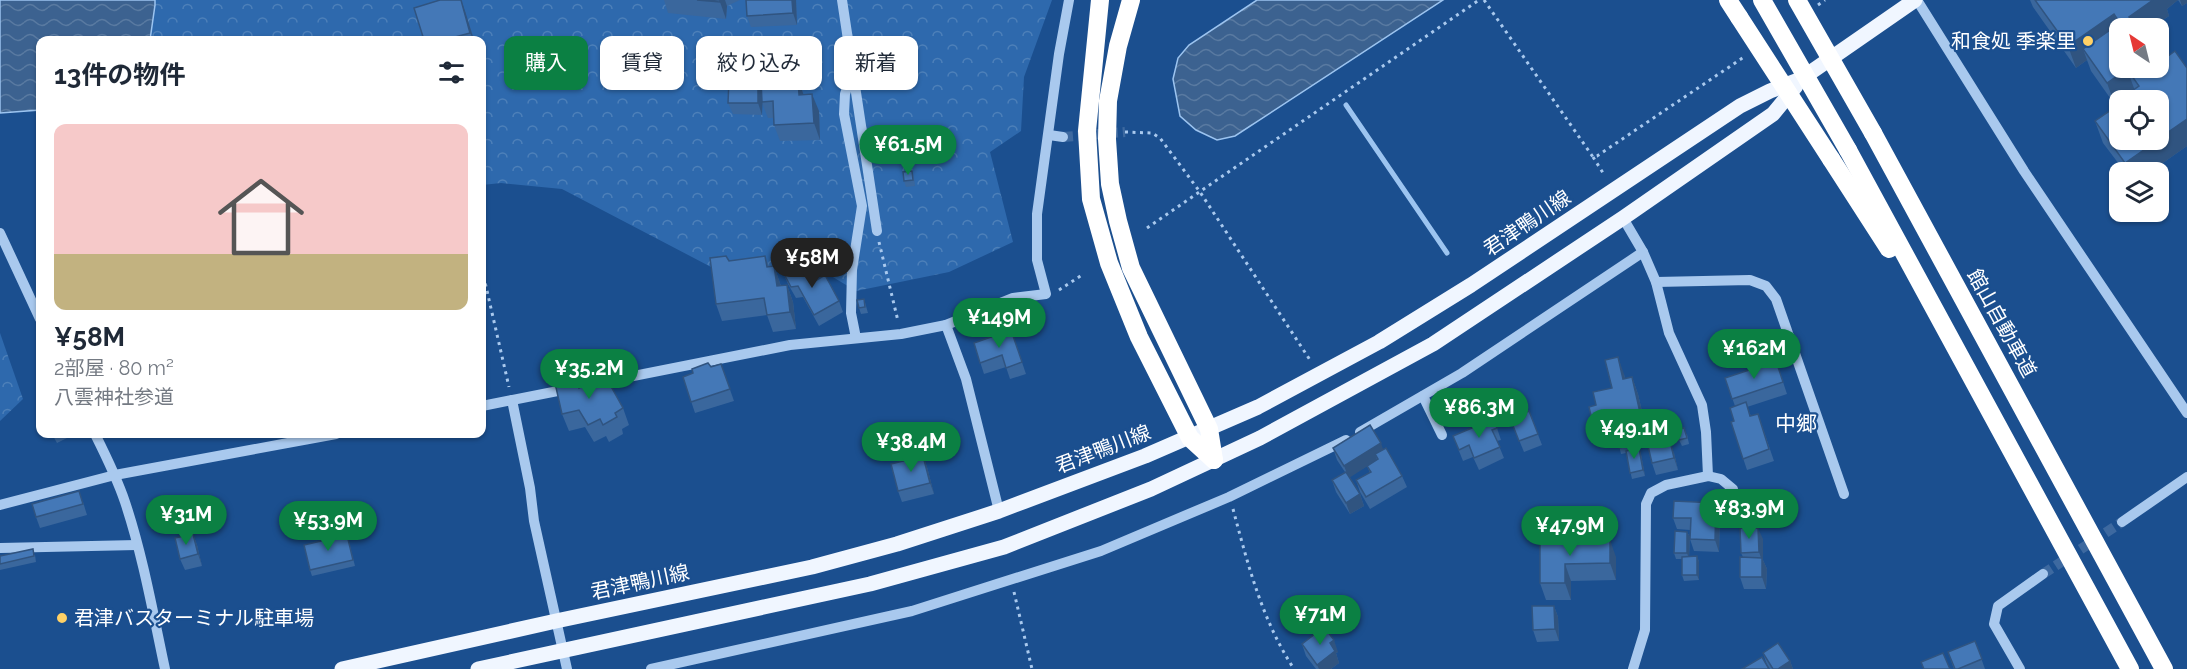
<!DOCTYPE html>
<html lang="ja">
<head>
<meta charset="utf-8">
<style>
  :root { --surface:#fff; --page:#f6f6f7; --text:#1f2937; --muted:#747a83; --line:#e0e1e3; --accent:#0b8043 }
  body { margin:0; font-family:Raleway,"Noto Sans JP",sans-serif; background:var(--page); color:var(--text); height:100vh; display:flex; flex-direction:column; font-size:22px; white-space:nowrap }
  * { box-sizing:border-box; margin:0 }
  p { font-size:20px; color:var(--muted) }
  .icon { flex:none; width:33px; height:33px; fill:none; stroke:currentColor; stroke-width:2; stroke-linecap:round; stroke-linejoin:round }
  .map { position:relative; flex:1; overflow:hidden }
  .sheet { position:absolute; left:36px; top:36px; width:450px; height:402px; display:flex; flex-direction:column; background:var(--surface); border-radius:12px; box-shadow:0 2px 4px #0004 }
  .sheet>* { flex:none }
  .banner { position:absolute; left:504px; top:36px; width:570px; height:54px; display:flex; gap:12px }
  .needle { width:39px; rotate:325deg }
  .controls { position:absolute; left:2109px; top:18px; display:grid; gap:12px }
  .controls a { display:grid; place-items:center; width:60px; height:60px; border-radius:12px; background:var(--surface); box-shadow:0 2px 4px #0004; font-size:30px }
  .price { position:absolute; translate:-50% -51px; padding:0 14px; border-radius:21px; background:var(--accent); color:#fff; font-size:20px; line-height:39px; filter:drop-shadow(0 2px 3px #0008) }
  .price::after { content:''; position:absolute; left:50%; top:36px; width:18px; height:14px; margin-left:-9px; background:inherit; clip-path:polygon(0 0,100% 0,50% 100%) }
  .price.on { background:#222; color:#fff }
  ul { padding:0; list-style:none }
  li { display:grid; align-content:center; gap:12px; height:318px; padding:0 18px }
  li+li { border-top:2px solid var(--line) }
  li span { display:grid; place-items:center; height:186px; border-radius:12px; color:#555 }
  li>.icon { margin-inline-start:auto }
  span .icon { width:108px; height:108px; fill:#fffc; stroke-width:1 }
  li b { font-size:26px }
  h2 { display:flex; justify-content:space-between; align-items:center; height:72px; padding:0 18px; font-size:26px }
  .chip { padding:0 21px; border-radius:12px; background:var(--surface); box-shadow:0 2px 4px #0004; font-size:21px; line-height:54px }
  .chip.on { background:var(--accent); color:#fff }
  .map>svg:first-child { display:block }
</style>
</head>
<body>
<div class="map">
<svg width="2187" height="669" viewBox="0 0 2187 669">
  <defs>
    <pattern id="forest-crowns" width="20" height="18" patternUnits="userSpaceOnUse" patternTransform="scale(1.5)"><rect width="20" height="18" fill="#2e69ad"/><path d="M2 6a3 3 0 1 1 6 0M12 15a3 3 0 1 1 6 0" fill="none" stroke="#4d80b9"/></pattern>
    <pattern id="water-waves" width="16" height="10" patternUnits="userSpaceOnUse" patternTransform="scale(1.5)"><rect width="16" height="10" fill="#3c6290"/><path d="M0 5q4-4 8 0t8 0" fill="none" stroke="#597aa1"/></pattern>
  </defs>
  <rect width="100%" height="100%" fill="#1b4f8f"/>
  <g fill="url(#forest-crowns)">
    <polygon points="153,0 1052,0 1024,77 1021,131 990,152 1013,242 949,272 856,291 813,265 713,268 562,189 501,183 482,185 482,40 147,40"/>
    <polygon points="0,333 23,399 0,421"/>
  </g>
  <g fill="url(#water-waves)" stroke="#9cc4f0" stroke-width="1.5">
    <polygon points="0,0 155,0 155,5 150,40 40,40 40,110 0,113"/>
    <polygon points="1257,0 1443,0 1235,136 1217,140 1196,130 1180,116 1173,79 1178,58 1189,45"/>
  </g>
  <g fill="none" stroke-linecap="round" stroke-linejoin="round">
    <polyline stroke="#9cc4f0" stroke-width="5" points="1346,105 1447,253"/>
    <g stroke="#3d69a0" stroke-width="10" stroke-dasharray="10 5" stroke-linecap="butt">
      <polyline points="1063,137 1125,132"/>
      <polyline points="2043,574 2122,522"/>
    </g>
    <g stroke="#a9c9ee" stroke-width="3" stroke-dasharray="3 4.5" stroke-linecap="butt">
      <polyline points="1484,0 1593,157 1597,156 1744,57"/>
      <polyline points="1818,5 1825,0"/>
      <polyline points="1125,132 1152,133 1160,138 1200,192 1310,360"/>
      <polyline points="1593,157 1605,176"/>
      <polyline points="1147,228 1479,0"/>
      <polyline points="879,242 898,321"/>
      <polyline points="482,269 509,387"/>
      <polyline points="1059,290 1082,275"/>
      <path d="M1233,509C1248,565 1262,620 1294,669"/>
      <polyline points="1014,592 1032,669"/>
    </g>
    <g stroke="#a9c9ee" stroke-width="10">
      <polyline points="842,0 877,231"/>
      <polyline points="1917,0 2024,171 2187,413"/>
      <polyline points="853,70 845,94 844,114 862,206 852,270 851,313 856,338"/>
      <polyline points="1049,135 1063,137"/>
      <polyline points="1623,218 1643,252 1656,282 1669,333 1702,405 1706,432 1708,476"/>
      <polyline points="0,233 40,319"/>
      <polyline points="1656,282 1750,280 1766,286 1776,299 1844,494"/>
      <polyline points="946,325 966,379 999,511"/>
      <polyline points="1423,396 1442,435"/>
      <polyline points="512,400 530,488 534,521 567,669"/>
      <polyline points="482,406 790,345 901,334 946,325 1013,298 1046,294 1037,260 1037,214 1059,54 1069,0"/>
      <polyline points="1360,432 1462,373 1643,252"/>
      <path d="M95,434C106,456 117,478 125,502C143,556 153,613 165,669"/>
      <polyline points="0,505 115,475 336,434"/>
      <polyline points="2122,522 2187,477"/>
      <polyline points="0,548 137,545"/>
      <polyline points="651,669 912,611 1101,551 1229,497 1346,440"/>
      <polyline points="1633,669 1645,630 1646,504 1651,493 1666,485 1708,476 1721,479 1733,489"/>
      <polyline points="2020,669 1994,624 1998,606 2043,574"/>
    </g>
    <g stroke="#f0f6ff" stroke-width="15">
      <polyline points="342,669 556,621 812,567 897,544 999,511 1145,456 1258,407 1379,342 1471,285 1740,106 1770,91 1801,79 1915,0"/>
      <polyline points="478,669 870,584 1004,547 1151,489 1260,438 1433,344 1623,218 1773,114 1796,86"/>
    </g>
    <g stroke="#fff" stroke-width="18">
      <polyline points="1100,0 1087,131 1091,199 1109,263 1139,337 1190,438 1214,460"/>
      <polyline points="1131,0 1118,46 1108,101 1107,139 1110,184 1118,221 1131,268 1209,429 1214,460"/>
      <polyline points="1728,0 1739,17"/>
      <polyline points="1873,133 2164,669"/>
      <polyline points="1848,150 2130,669"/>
      <polyline points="1831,159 1889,249"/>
    </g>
    <g stroke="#fff" stroke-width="18">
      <polyline points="1762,0 1848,150"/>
      <polyline points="1797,0 1873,133"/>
      <polyline points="1739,17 1831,159"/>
    </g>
  </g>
  <g fill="#3a679d">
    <polygon points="664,0 740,0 727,6 726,19 668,13"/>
    <polygon points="746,0 796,0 797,25 751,27 747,16"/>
    <polygon points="2030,0 2187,0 2187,3 2182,6 2178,0 2167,9 2169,16 2151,28 2120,28 2158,68 2187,146 2150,172 2125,172 2103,143 2095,121 2128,98 2127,96 2120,100 2120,102 2115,105 2091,71 2087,60 2076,68 2033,7"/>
    <polygon points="465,11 474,40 424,40"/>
    <polygon points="798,79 804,95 819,111 820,140 780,141 774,125 773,118 768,118 762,103 762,115 733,114 728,103 761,88"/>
    <polygon points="912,171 914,177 915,186 906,187 904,181"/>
    <polygon points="765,256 769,266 774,266 781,286 787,285 793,302 796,329 773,332 767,315 722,321 716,304 729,261"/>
    <polygon points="783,272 812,283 839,301 843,312 819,326 803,297 796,298 788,284"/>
    <polygon points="864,299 868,313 861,314 859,308"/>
    <polygon points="1011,330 1026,374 1010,379 1006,367 984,374 974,343"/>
    <polygon points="1776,361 1787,394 1747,407 1751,416 1758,414 1774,461 1747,470 1731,422 1734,421 1735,406 1725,378"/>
    <polygon points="721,364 734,401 695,413 683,377"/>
    <polygon points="1624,374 1625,379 1632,377 1638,394 1647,433 1636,436 1638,449 1641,454 1645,476 1632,479 1626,453 1621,454 1618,441 1601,445 1594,428 1612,388"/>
    <polygon points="580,387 623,408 629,425 622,429 623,434 609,442 606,436 594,442 585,427 569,431 562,414"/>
    <polygon points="1529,411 1542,445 1524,452 1510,418"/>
    <polygon points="1497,428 1501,440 1497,441 1504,458 1479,470 1473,457 1463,461 1453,436"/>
    <polygon points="52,434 68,434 69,437 57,443"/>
    <polygon points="1687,434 1689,444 1682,446 1679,440"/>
    <polygon points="1333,448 1383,449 1402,476 1407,487 1370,509 1360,492 1356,480 1370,473 1367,466 1349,477 1360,494 1364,506 1350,514 1336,492 1332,480 1345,472 1337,460"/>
    <polygon points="1674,453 1678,470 1656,475 1652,463"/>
    <polygon points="923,456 927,467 934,494 902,502 898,491"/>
    <polygon points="1786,491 1788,497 1790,511 1770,514 1768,508"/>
    <polygon points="83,502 87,515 40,528 36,517"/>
    <polygon points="1716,503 1720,514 1719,552 1694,551 1690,539 1690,530 1677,529 1673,518"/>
    <polygon points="1687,532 1690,537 1689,557 1697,556 1699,562 1699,580 1684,581 1682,575 1682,559 1676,559 1674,553"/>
    <polygon points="193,534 197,545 202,566 185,570 180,559"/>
    <polygon points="347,535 355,566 312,576 310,570"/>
    <polygon points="1763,539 1763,560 1767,569 1766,589 1744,589 1740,577 1743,557 1741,553"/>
    <polygon points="1540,540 1616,557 1616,580 1571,581 1571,600 1546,600 1540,583"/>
    <polygon points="35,555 36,562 0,570 0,556"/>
    <polygon points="1554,606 1558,617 1559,641 1537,642 1533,630"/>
    <polygon points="1975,641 1985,669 1954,669 1948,652"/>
    <polygon points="1302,644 1338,652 1336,653 1339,663 1331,669 1316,669 1306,656"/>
    <polygon points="1763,653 1790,661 1793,669 1770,669 1767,665"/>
  </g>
  <g fill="#305480">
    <polygon points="461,0 465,11 474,40 470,33"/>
    <polygon points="720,0 725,0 727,6 726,19 720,2"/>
    <polygon points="792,0 796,0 797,25 793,13"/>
    <polygon points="2153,0 2178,0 2167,9 2169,16 2151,28 2133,28 2129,17"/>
    <polygon points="2180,0 2187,0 2187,3 2182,6"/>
    <polygon points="2114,14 2120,29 2083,49 2087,60 2076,68 2068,46"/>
    <polygon points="2127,69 2135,91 2121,100 2120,100 2120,102 2115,105 2107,83"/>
    <polygon points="798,79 804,96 799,95"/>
    <polygon points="758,80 763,92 762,115 758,103"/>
    <polygon points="812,94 819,111 820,140 814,123"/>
    <polygon points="2187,119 2187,146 2150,172 2129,172 2125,163"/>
    <polygon points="774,266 780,283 783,303 777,286"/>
    <polygon points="787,285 793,302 796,329 790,312"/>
    <polygon points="1618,357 1624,374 1629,396 1623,379"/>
    <polygon points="1632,377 1638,394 1647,433 1641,417"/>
    <polygon points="1670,441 1674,453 1678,470 1674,458"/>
    <polygon points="1381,443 1385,455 1375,454 1377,460 1349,478 1344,466"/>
    <polygon points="1639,448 1641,454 1645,476 1643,470"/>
    <polygon points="923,456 927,467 934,494 930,483"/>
    <polygon points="1360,494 1364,506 1350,514 1346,503"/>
    <polygon points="1716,503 1720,514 1719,552 1715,540"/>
    <polygon points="1758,528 1763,539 1763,560 1767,569 1766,589 1762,577 1762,561 1759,552"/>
    <polygon points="1687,532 1690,537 1689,559 1687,553"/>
    <polygon points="193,534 197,545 202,566 198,554"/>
    <polygon points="1610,540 1616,557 1616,580 1610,563"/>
    <polygon points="1697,556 1699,562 1699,580 1697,575"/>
    <polygon points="1565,564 1571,581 1571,600 1565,583"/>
    <polygon points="1554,606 1558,617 1559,641 1555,629"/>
    <polygon points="1334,640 1338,652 1336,653 1339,663 1331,669 1319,669 1317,665 1330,643"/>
    <polygon points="1790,661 1793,669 1778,669"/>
  </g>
  <g fill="#4478b7" stroke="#305480" stroke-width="1.5">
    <polygon points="440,0 461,0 470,33 444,40 424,40 414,8"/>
    <polygon points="697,0 720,0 720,2"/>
    <polygon points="746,0 792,0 793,13 747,16"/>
    <polygon points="2035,0 2153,0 2129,17 2137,28 2120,28 2120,68 2158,68 2158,59 2160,62 2175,51 2187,68 2187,119 2158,139 2158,100 2124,100 2128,97 2126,95 2139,86 2127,69 2107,83 2083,49 2120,23 2114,14 2068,46"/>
    <polygon points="798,79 799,95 812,94 814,123 774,125 773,101 762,102 761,81"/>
    <polygon points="729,80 758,80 758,103 728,103"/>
    <polygon points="2120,104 2120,140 2158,140 2125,163 2095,121"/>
    <polygon points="912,171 913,180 904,181 903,172"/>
    <polygon points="726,256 729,261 765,256 767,267 774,266 777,286 787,285 790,312 767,315 764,298 716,304 710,258"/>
    <polygon points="801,263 812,283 825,275 839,301 814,315 798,286 791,287 783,272"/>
    <polygon points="864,299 865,307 859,308 857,300"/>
    <polygon points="1011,330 1022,362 1006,368 1002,355 980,363 974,343"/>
    <polygon points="1618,357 1623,379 1632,377 1641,417 1594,428 1589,407 1596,405 1593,392 1612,388 1605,360"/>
    <polygon points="1776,361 1783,382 1732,399 1725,378"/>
    <polygon points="708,363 711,367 721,364 730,389 691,402 683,377 693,373 692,369"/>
    <polygon points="604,374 623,408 615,413 617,417 603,425 600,419 588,425 579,410 562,414 555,383 577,378 579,388"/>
    <polygon points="1746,402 1750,416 1758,414 1769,449 1743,459 1731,422 1734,421 1730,408"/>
    <polygon points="1529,411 1538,434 1519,441 1510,418"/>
    <polygon points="1493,419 1497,428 1492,430 1500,447 1474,458 1469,445 1459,450 1453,436"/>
    <polygon points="1370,425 1381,443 1344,466 1333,448"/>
    <polygon points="1684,428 1687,438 1679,440 1677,430"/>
    <polygon points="1634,432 1636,445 1619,448 1617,436"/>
    <polygon points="53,434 61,434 55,437"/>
    <polygon points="1670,441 1674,458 1652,463 1648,446"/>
    <polygon points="1386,448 1402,476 1366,497 1356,480 1371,472 1367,466 1378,459 1375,454"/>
    <polygon points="1639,448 1643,470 1630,473 1626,451"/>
    <polygon points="923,456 930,483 898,491 891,464"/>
    <polygon points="1346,472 1360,494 1346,503 1332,480"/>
    <polygon points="79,491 83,504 36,517 32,504"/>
    <polygon points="1786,491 1788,505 1768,508 1766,495"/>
    <polygon points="1674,501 1716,503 1715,540 1690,539 1691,518 1673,518"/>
    <polygon points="1740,528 1758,528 1759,552 1741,553"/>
    <polygon points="1675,531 1687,532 1687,553 1674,553"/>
    <polygon points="193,534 198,554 180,559 175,538"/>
    <polygon points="347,535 353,560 310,570 304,545"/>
    <polygon points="1540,540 1610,540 1610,563 1565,564 1565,583 1540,583"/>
    <polygon points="33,549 34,556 0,564 0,556"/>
    <polygon points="1697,556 1697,575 1682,575 1682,557"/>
    <polygon points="1740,557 1762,558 1762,577 1740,577"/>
    <polygon points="1532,606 1554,606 1555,629 1533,630"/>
    <polygon points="1324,627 1334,640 1330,643 1335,651 1317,665 1302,644"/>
    <polygon points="1975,641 1982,659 1958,669 1955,669 1948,652"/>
    <polygon points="1778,643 1790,661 1778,669 1773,669 1763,653"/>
    <polygon points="1943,653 1950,669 1924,669 1921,662"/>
    <polygon points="1762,657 1769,669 1742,669"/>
  </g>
  <g fill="#ffd166" stroke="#1b4f8f" stroke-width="2">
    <circle cx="2088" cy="41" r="6"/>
    <circle cx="62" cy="618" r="6"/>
  </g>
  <g text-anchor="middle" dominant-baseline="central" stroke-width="4.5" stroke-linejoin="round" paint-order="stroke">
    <g font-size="20" fill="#fff" stroke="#1b4f8f" text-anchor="end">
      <text x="2076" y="41">和食処 季楽里</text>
      <text x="74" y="618" text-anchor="start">君津バスターミナル駐車場</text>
    </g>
    <g font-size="20" fill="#fff" stroke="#1b4f8f">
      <text transform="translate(1527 223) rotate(-34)">君津鴨川線</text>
      <text transform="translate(2002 323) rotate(61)">館山自動車道</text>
      <text transform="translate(1103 449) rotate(-21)">君津鴨川線</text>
      <text transform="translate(640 582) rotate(-12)">君津鴨川線</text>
    </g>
    <g font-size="21" fill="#fff" stroke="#1b4f8f">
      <text x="1796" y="423">中郷</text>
    </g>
  </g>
</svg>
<div class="controls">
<a><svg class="needle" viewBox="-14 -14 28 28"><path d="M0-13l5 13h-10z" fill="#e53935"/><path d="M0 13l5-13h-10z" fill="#747a83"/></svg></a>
<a><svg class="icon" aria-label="locate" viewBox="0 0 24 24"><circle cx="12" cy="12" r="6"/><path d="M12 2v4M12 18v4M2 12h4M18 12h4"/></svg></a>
<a><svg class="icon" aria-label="layers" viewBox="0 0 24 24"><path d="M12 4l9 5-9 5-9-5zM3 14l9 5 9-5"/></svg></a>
</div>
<b class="price" style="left:908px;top:176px">¥61.5M</b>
<b class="price on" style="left:812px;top:289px">¥58M</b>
<b class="price" style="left:999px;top:349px">¥149M</b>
<b class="price" style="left:1754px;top:380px">¥162M</b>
<b class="price" style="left:589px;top:400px">¥35.2M</b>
<b class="price" style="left:1479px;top:439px">¥86.3M</b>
<b class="price" style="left:1634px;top:460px">¥49.1M</b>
<b class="price" style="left:911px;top:473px">¥38.4M</b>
<b class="price" style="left:1749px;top:540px">¥83.9M</b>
<b class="price" style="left:186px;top:546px">¥31M</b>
<b class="price" style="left:328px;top:552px">¥53.9M</b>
<b class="price" style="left:1570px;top:557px">¥47.9M</b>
<b class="price" style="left:1320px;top:646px">¥71M</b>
<div class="banner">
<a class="chip on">購入</a>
<a class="chip">賃貸</a>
<a class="chip">絞り込み</a>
<a class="chip">新着</a>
</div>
<section class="sheet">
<h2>13件の物件<svg class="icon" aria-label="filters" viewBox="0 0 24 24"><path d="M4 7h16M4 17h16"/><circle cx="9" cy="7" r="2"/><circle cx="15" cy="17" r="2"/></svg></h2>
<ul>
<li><span style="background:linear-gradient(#f6c9c9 70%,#c2b280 0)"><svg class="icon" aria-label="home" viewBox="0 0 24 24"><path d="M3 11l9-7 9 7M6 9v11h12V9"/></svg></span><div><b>¥58M</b><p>2部屋 · 80 m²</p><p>八雲神社参道</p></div></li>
</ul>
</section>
</div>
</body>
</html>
